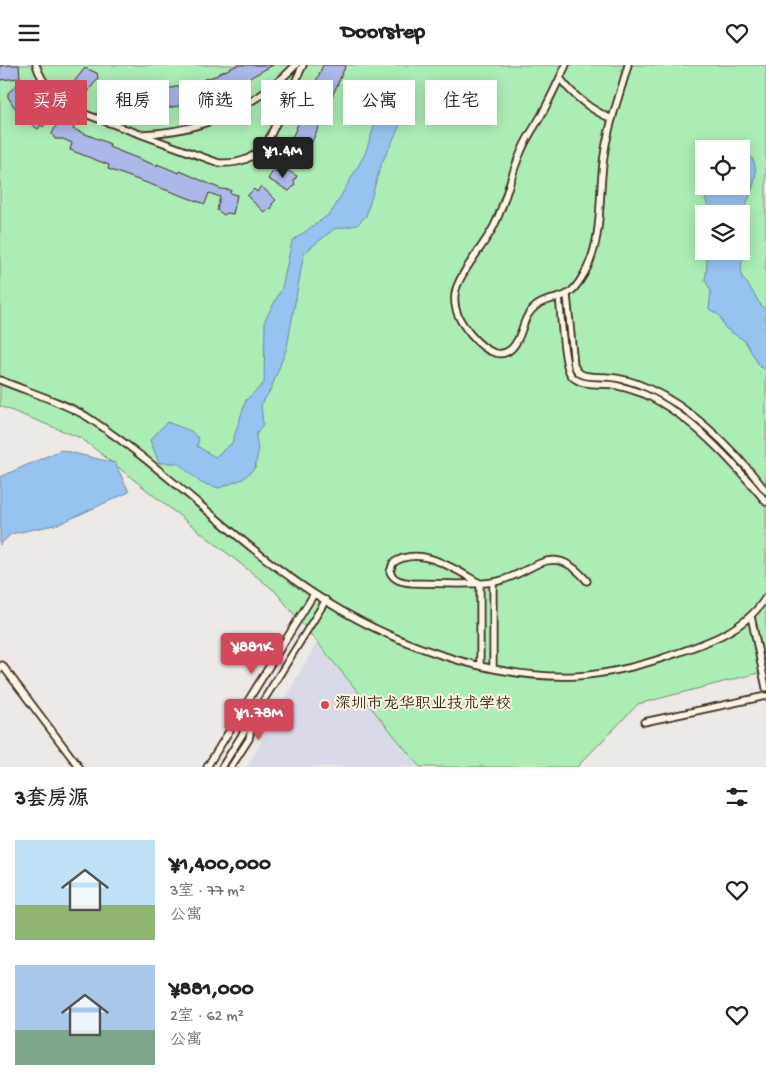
<!DOCTYPE html>
<html lang="zh">
<head>
<meta charset="utf-8">
<style>
  :root { --surface:#fff; --page:#f6f6f6; --text:#222; --muted:#767676; --accent:#d1495b }
  body { margin:0; font-family:"Gochi Hand","LXGW WenKai TC",sans-serif; background:var(--page); color:var(--text); height:100vh; display:flex; flex-direction:column; font-size:19px; white-space:nowrap }
  * { box-sizing:border-box; margin:0 }
  p { font-size:16px; color:var(--muted) }
  .icon { flex:none; width:28px; height:28px; fill:none; stroke:currentColor; stroke-width:2; stroke-linecap:round; stroke-linejoin:round }
  .map { position:relative; height:702px; overflow:hidden }
  .sheet { display:flex; flex-direction:column; background:var(--surface); flex:1 }
  .sheet>* { flex:none }
  .guide { position:absolute; left:15px; top:15px; width:500px; height:45px; display:flex; gap:10px }
  .tools { position:absolute; left:695px; top:75px; display:grid; gap:10px }
  .tools a { display:grid; place-items:center; width:55px; height:55px; border-radius:0px; background:var(--surface); box-shadow:0 2px 12px #0003; font-size:25px }
  .price { position:absolute; translate:-50% -42px; padding:0 11px; border-radius:5px; background:var(--accent); color:#fff; font-size:16px; line-height:32px; filter:drop-shadow(0 1px 2px #0008) }
  .price::after { content:''; position:absolute; left:50%; top:30px; width:15px; height:11px; margin-left:-8px; background:inherit; clip-path:polygon(0 0,100% 0,50% 100%) }
  .price.on { background:#222; color:#fff }
  ul { padding:0; list-style:none }
  li { display:flex; align-items:center; gap:15px; height:125px; padding:0 15px }
  li span { display:grid; place-items:center; flex:none; width:140px; height:100px; border-radius:0px; color:#555 }
  li>.icon { margin-inline-start:auto }
  span .icon { width:60px; height:60px; fill:#fffc; stroke-width:1 }
  li b { font-size:21px }
  h2 { display:flex; justify-content:space-between; align-items:center; height:60px; padding:0 15px; font-size:21px }
  .tag { padding:0 18px; border-radius:0px; background:var(--surface); box-shadow:0 2px 12px #0003; font-size:18px; line-height:45px }
  .tag.on { background:var(--accent); color:#fff }
  header { display:flex; justify-content:space-between; align-items:center; height:65px; padding:0 15px; background:var(--surface); font-size:22px; font-weight:700 }
  .map>svg:first-child { display:block }
</style>
</head>
<body>
<header><svg class="icon" aria-label="menu" viewBox="0 0 24 24"><path d="M4 6h16M4 12h16M4 18h16"/></svg>Doorstep<svg class="icon" aria-label="heart" viewBox="0 0 24 24"><path d="M12 20l-8-8c-3-5 5-10 8-4 3-6 11-1 8 4z"/></svg></header>
<div class="map">
<svg width="766" height="702" viewBox="0 0 766 702">
  <rect width="100%" height="100%" fill="#ece9e6"/>
  <filter id="ink" filterUnits="userSpaceOnUse"><feTurbulence type="fractalNoise" baseFrequency=".02" numOctaves="2"/><feDisplacementMap in="SourceGraphic" scale="10" xChannelSelector="R" yChannelSelector="G"/><feConvolveMatrix kernelMatrix="1 2 1 2 8 2 1 2 1" color-interpolation-filters="sRGB"/></filter>
  <g filter="url(#ink)">
    <polygon fill="#d9dae7" points="317,577 420,702 247,702"/>
    <path fill="#acedb5" stroke="#748c6a" fill-rule="evenodd" d="M0,0H766V606L638,639L577,702H420L275,526L81,373L0,341ZM704,84H741V121H704ZM704,149H741V186H704Z"/>
    <g fill="#97c3f1" stroke="#72869d">
      <polygon points="401,31 408,43 381,100 366,151 357,160 334,164 304,188 287,282 271,324 261,340 263,359 256,370 258,387 255,403 243,414 219,423 201,418 178,398 159,398 150,375 167,357 191,366 199,374 197,381 215,392 232,378 246,335 264,318 265,255 282,223 292,176 331,148 365,89 381,40 390,34"/>
      <path d="M741,86H744C747,88 752,92 753,95C761,111 748,135 741,150C719,144 706,157 704,121H741Z"/>
      <path d="M706,186H740C745,196 739,203 742,213C753,222 755,236 766,245V304L760,302L745,276L725,263L719,250L709,244L711,226L705,215L707,201Z"/>
      <polygon points="61,385 115,398 129,427 59,459 11,469 0,480 0,412"/>
    </g>
    <g fill="#acb8e8" stroke="#3b2a1e">
      <polygon points="7,0 19,0 20,13 0,15 0,1"/>
      <polygon points="238,0 273,0 237,20 238,23 215,32 216,33 201,37 197,17 218,10 218,9"/>
      <polygon points="323,0 346,0 331,34 320,29 316,40 326,44 312,77 302,73 298,84 308,88 303,100 284,92"/>
      <polygon points="85,3 97,8 98,13 84,32 77,26 79,23 73,18"/>
      <polygon points="21,16 29,27 27,28 31,35 21,43 19,40 15,43 8,32 8,28"/>
      <polygon points="186,19 191,39 153,45 150,25 163,22 164,25"/>
      <polygon points="140,26 141,47 126,47 127,27"/>
      <polygon points="37,38 46,44 44,47 48,49 45,54 47,56 43,62 41,60 38,64 27,56 26,52 34,39 36,41"/>
      <polygon points="62,48 71,52 69,55 76,58 73,64 103,76 110,79 109,82 157,101 157,99 179,108 180,106 187,109 221,124 231,125 230,128 237,130 233,149 227,148 224,150 217,145 220,132 209,128 205,139 108,104 109,100 70,85 72,78 63,74 55,74 52,69"/>
      <polygon points="280,101 297,111 294,116 295,120 289,126 268,114 273,106 276,108"/>
      <polygon points="261,121 276,135 272,139 272,143 264,147 247,131 254,124 257,127"/>
    </g>
    <g fill="none" stroke-linecap="round" stroke-linejoin="round">
      <g stroke="#3b2a1e" stroke-width="9">
        <g id="minor">
          <path d="M36,0C43,20 56,34 74,45L219,98C240,99 253,94 267,78L303,0"/>
          <path d="M566,0C558,17 550,34 541,51C534,63 526,74 521,87C510,111 506,137 494,161C484,181 457,211 455,229C453,246 461,258 471,270C484,285 505,301 518,274C524,262 524,250 536,241C546,233 557,235 567,229C574,226 580,216 584,209C604,175 598,129 604,91C608,60 620,30 628,0"/>
          <path d="M560,13C574,32 591,45 612,54"/>
          <path d="M142,69C202,67 254,43 296,0"/>
          <path d="M567,230L574,300C576,304 577,307 581,309C588,313 599,311 607,312C621,313 635,317 648,323C694,344 735,386 766,426"/>
          <path d="M559,231C561,247 563,300 571,310C580,322 601,318 614,320C624,322 634,325 644,329C691,350 734,398 766,437"/>
          <path d="M0,315C26,326 66,338 89,353C168,405 234,476 313,528C387,577 488,615 577,611C607,609 635,602 663,593C700,580 744,568 766,532"/>
          <polyline points="751,551 766,623"/>
          <path d="M480,600V518C455,505 421,479 393,498L390,507C394,516 403,517 412,518C439,518 468,521 494,517C532,511 550,472 587,516"/>
          <polyline points="493,603 493,517"/>
          <polyline points="0,604 2,600 79,702"/>
          <polyline points="644,657 766,631"/>
          <polyline points="207,702 314,529"/>
          <polyline points="222,702 326,535"/>
          <polyline points="231,702 249,674 253,655"/>
        </g>
      </g>
      <use href="#minor" stroke="#fcf5e5" stroke-width="5.5"/>
    </g>
  </g>
  <circle fill="#d1495b" stroke="#fcf5e5" stroke-width="2" cx="325" cy="640" r="5"/>
  <g text-anchor="middle" dominant-baseline="central" stroke-width="4" stroke-linejoin="round" paint-order="stroke">
    <g font-size="16" fill="#3b2a1e" stroke="#fcf5e5" text-anchor="start">
      <text x="335" y="640">深圳市龙华职业技术学校</text>
    </g>
  </g>
</svg>
<div class="tools">
<a><svg class="icon" aria-label="locate" viewBox="0 0 24 24"><circle cx="12" cy="12" r="6"/><path d="M12 2v4M12 18v4M2 12h4M18 12h4"/></svg></a>
<a><svg class="icon" aria-label="layers" viewBox="0 0 24 24"><path d="M12 4l9 5-9 5-9-5zM3 14l9 5 9-5"/></svg></a>
</div>
<b class="price on" style="left:283px;top:114px">¥1.4M</b>
<b class="price" style="left:252px;top:610px">¥881K</b>
<b class="price" style="left:259px;top:676px">¥1.78M</b>
<div class="guide">
<a class="tag on">买房</a>
<a class="tag">租房</a>
<a class="tag">筛选</a>
<a class="tag">新上</a>
<a class="tag">公寓</a>
<a class="tag">住宅</a>
</div>
</div>
<section class="sheet">
<h2>3套房源<svg class="icon" aria-label="filters" viewBox="0 0 24 24"><path d="M4 7h16M4 17h16"/><circle cx="9" cy="7" r="2"/><circle cx="15" cy="17" r="2"/></svg></h2>
<ul>
<li><span style="background:linear-gradient(#bfe0f5 65%,#8fb573 0)"><svg class="icon" aria-label="home" viewBox="0 0 24 24"><path d="M3 11l9-7 9 7M6 9v11h12V9"/></svg></span><div><b>¥1,400,000</b><p>3室 · 77 m²</p><p>公寓</p></div><svg class="icon" aria-label="heart" viewBox="0 0 24 24"><path d="M12 20l-8-8c-3-5 5-10 8-4 3-6 11-1 8 4z"/></svg></li>
<li><span style="background:linear-gradient(#a9c7e8 65%,#7fa58c 0)"><svg class="icon" aria-label="home" viewBox="0 0 24 24"><path d="M3 11l9-7 9 7M6 9v11h12V9"/></svg></span><div><b>¥881,000</b><p>2室 · 62 m²</p><p>公寓</p></div><svg class="icon" aria-label="heart" viewBox="0 0 24 24"><path d="M12 20l-8-8c-3-5 5-10 8-4 3-6 11-1 8 4z"/></svg></li>
</ul>
</section>
</body>
</html>
